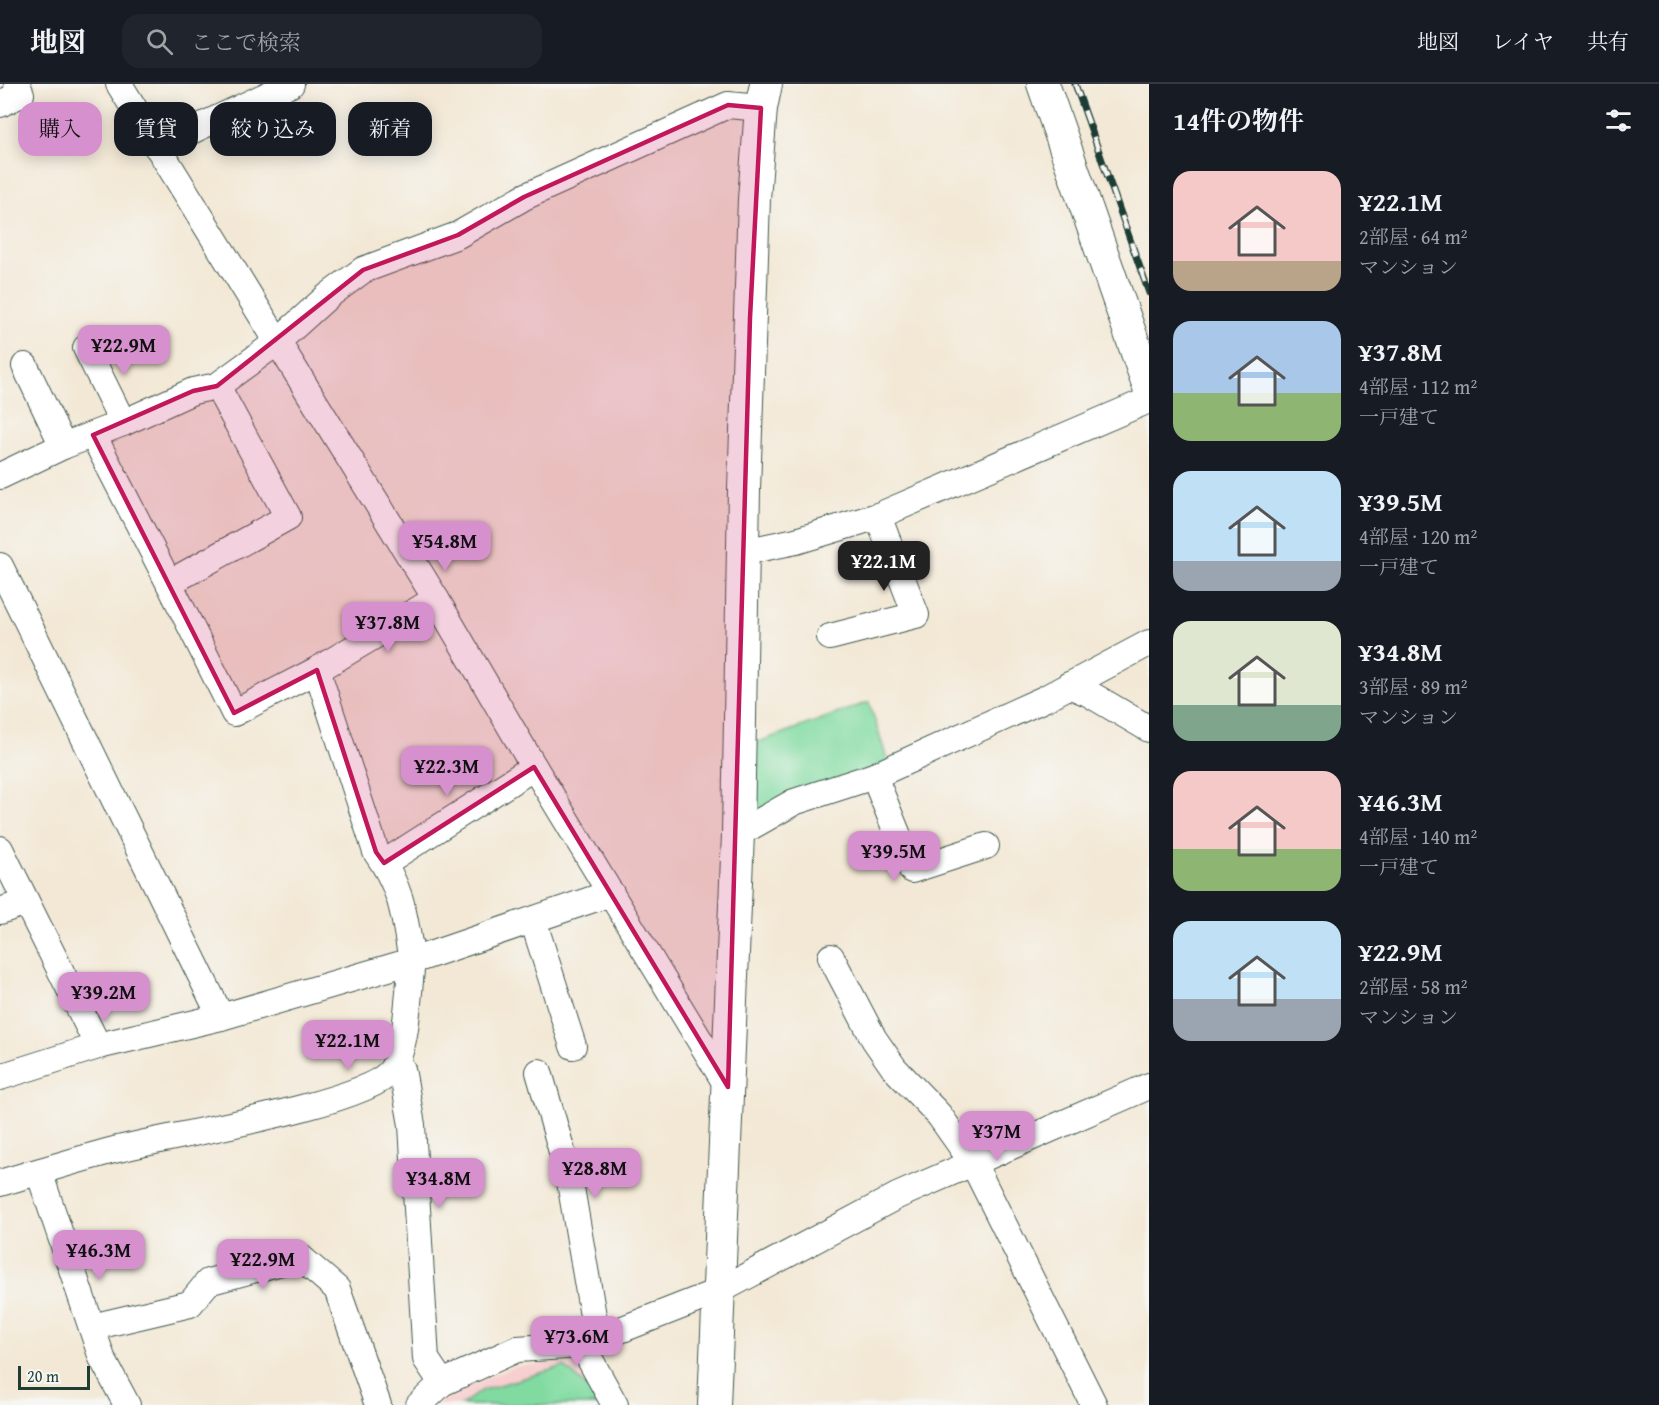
<!DOCTYPE html>
<html lang="ja">
<head>
<meta charset="utf-8">
<style>
  :root { --surface:#171b24; --page:#20242c; --text:#f1f3f6; --muted:#9ea1a6; --line:#363941; --accent:#d690ce }
  body { margin:0; font-family:"Gentium Book Plus","Noto Serif JP",serif; background:var(--page); color:var(--text); height:100vh; display:flex; flex-direction:column; font-size:22px; white-space:nowrap }
  * { box-sizing:border-box; margin:0 }
  p { font-size:20px; color:var(--muted) }
  .icon { flex:none; width:33px; height:33px; fill:none; stroke:currentColor; stroke-width:2; stroke-linecap:round; stroke-linejoin:round }
  .map { position:relative; flex:1; overflow:hidden }
  .side { display:flex; flex-direction:column; background:var(--surface); width:510px }
  .side>* { flex:none }
  .banner { position:absolute; left:18px; top:18px; width:570px; height:54px; display:flex; gap:12px }
  .scale { position:absolute; left:18px; bottom:15px; width:72px; box-sizing:border-box; padding-left:6px; border:3px solid #1f3d34; border-top:0; font-size:16px; line-height:21px; white-space:nowrap; color:#1f3d34; -webkit-text-stroke:4px #f6f6f2; paint-order:stroke }
  .price { position:absolute; translate:-50% -51px; padding:0 14px; border-radius:12px; background:var(--accent); color:#111; font-size:20px; line-height:39px; filter:drop-shadow(0 2px 3px #0008) }
  .price::after { content:''; position:absolute; left:50%; top:36px; width:18px; height:14px; margin-left:-9px; background:inherit; clip-path:polygon(0 0,100% 0,50% 100%) }
  .price.current { background:#222; color:#fff }
  ul { padding:0; list-style:none }
  li { display:flex; align-items:center; gap:18px; height:150px; padding:0 24px }
  li span { display:grid; place-items:center; flex:none; width:168px; height:120px; border-radius:18px; color:#555 }
  li>.icon { margin-inline-start:auto }
  span .icon { width:72px; height:72px; fill:#fffc; stroke-width:1 }
  li b { font-size:26px }
  h2 { display:flex; justify-content:space-between; align-items:center; height:72px; padding:0 24px; font-size:26px }
  .chip { padding:0 21px; border-radius:18px; background:var(--surface); box-shadow:0 3px 15px #0003; font-size:21px; line-height:54px }
  .chip.current { background:var(--accent); color:#111 }
  header { display:flex; align-items:center; gap:36px; box-sizing:border-box; height:84px; padding:0 30px; background:var(--surface); border-bottom:2px solid var(--line) }
  header strong { font-size:28px }
  nav { display:flex; gap:33px; margin-inline-start:auto; font-size:21px }
  .search { width:420px; height:54px; background:var(--page); display:flex; align-items:center; gap:15px; box-sizing:border-box; padding:0 21px; border-radius:18px; color:var(--muted); font-size:22px }
  main { display:flex; flex:1; min-height:0 }
  .map>svg:first-child { display:block }
</style>
</head>
<body>
<header>
<strong>地図</strong>
<div class="search"><svg class="icon" aria-label="search" viewBox="0 0 24 24"><circle cx="10" cy="10" r="6"/><path d="M15 15l6 6"/></svg>ここで検索</div>
<nav><a>地図</a><a>レイヤ</a><a>共有</a></nav>
</header>
<main>
<div class="map">
<svg width="1149" height="1321" viewBox="0 0 1149 1321">
  <rect width="100%" height="100%" fill="#f6f6f2"/>
  <filter id="ink" filterUnits="userSpaceOnUse"><feTurbulence type="fractalNoise" baseFrequency=".0167" numOctaves="2"/><feDisplacementMap in="SourceGraphic" scale="12" xChannelSelector="R" yChannelSelector="G"/><feConvolveMatrix kernelMatrix="1 2 1 2 8 2 1 2 1" color-interpolation-filters="sRGB"/></filter>
  <filter id="wash" filterUnits="userSpaceOnUse"><feTurbulence type="fractalNoise" baseFrequency=".008" numOctaves="4" result="noise"/><feDisplacementMap in="SourceGraphic" scale="24" xChannelSelector="R" yChannelSelector="G"/><feGaussianBlur stdDeviation="1.35" result="paint"/><feColorMatrix in="noise" values="0 0 0 0 0 0 0 0 0 0 0 0 0 0 0 0 0 1.4 0 .05"/><feComposite in="paint" operator="in"/></filter>
  <g filter="url(#wash)">
    <rect width="100%" height="100%" fill="#f3e8d5"/>
    <polygon fill="#f7cfd0" points="567,1277 587,1284 608,1321 436,1321 465,1302 515,1283"/>
    <g fill="#81dba1" stroke="#508c6a" stroke-width="1.5">
      <polygon points="869,618 888,678 752,734 753,660"/>
      <polygon points="564,1282 590,1306 598,1321 461,1321 483,1306"/>
    </g>
  </g>
  <g filter="url(#ink)">
    <g fill="none" stroke-linecap="round" stroke-linejoin="round">
      <g stroke="#3f574c" stroke-width="28">
        <g id="minor">
          <polyline points="119,0 436,515 534,683 728,1003"/>
          <polyline points="0,20 21,10 17,0"/>
          <polyline points="157,63 291,0"/>
          <polyline points="86,264 123,339"/>
          <polyline points="25,282 63,362"/>
          <polyline points="93,351 169,499 288,433 217,302"/>
          <polyline points="0,392 63,362 123,339 193,307 217,302 276,259 328,212 363,186 458,151 524,113 728,21 761,24"/>
          <polyline points="743,468 796,457 878,432 1149,316"/>
          <polyline points="0,482 221,933"/>
          <polyline points="830,553 916,531 878,432"/>
          <polyline points="317,586 436,515"/>
          <polyline points="1069,601 1088,609 1149,645"/>
          <polyline points="874,692 912,786 986,762"/>
          <polyline points="738,750 794,718 874,692 1044,615 1149,559"/>
          <polyline points="0,765 98,962"/>
          <polyline points="384,779 534,683"/>
          <polyline points="0,827 26,818"/>
          <polyline points="533,836 573,962"/>
          <polyline points="831,873 874,955 894,984 939,1031 973,1079 1094,1321"/>
          <polyline points="396,979 402,985 412,1041 426,1275 442,1299"/>
          <polyline points="539,988 569,1092 597,1255"/>
          <path d="M0,993L98,962L221,933L412,877C404,832 403,806 376,768L317,586L234,629L169,499"/>
          <polyline points="39,1088 102,1274 127,1321"/>
          <path d="M0,1099C38,1088 76,1076 114,1066C164,1053 364,1020 390,988C408,967 408,906 412,877L611,809"/>
          <polyline points="92,1243 190,1220 208,1198 300,1173 337,1205 378,1321"/>
          <polyline points="582,1261 615,1321"/>
          <polyline points="419,1321 442,1299 517,1265 582,1261 717,1208 897,1112 1149,1002"/>
        </g>
      </g>
      <g stroke="#3f574c" stroke-width="34">
        <g id="tertiary">
          <polyline points="1043,0 1149,303"/>
          <polyline points="714,1321 738,750 744,405 754,115 761,24 766,0"/>
        </g>
      </g>
      <use href="#minor" stroke="#fff" stroke-width="26"/>
      <use href="#tertiary" stroke="#fff" stroke-width="32"/>
      <g stroke="#1f3d34" stroke-width="7">
        <polyline id="rail" points="1075,0 1149,209"/>
      </g>
      <use href="#rail" stroke="#f6f6f2" stroke-width="4.5" stroke-dasharray="14" stroke-linecap="butt"/>
    </g>
  </g>
  <path fill="#c2185b" fill-opacity="0.2" stroke="#c2185b" stroke-width="4.5" stroke-linejoin="round" d="M728,21L761,24L750,234L728,1003L534,683L384,779L376,768L317,586L234,629L93,351L193,307L217,302L363,186L458,151L524,113Z"/>
</svg>
<div class="scale">20 m</div>
<b class="price" style="left:124px;top:292px">¥22.9M</b>
<b class="price" style="left:445px;top:488px">¥54.8M</b>
<b class="price current" style="left:884px;top:508px">¥22.1M</b>
<b class="price" style="left:388px;top:569px">¥37.8M</b>
<b class="price" style="left:447px;top:713px">¥22.3M</b>
<b class="price" style="left:894px;top:798px">¥39.5M</b>
<b class="price" style="left:104px;top:939px">¥39.2M</b>
<b class="price" style="left:348px;top:987px">¥22.1M</b>
<b class="price" style="left:997px;top:1078px">¥37M</b>
<b class="price" style="left:595px;top:1115px">¥28.8M</b>
<b class="price" style="left:439px;top:1125px">¥34.8M</b>
<b class="price" style="left:99px;top:1197px">¥46.3M</b>
<b class="price" style="left:263px;top:1206px">¥22.9M</b>
<b class="price" style="left:577px;top:1283px">¥73.6M</b>
<div class="banner">
<a class="chip current">購入</a>
<a class="chip">賃貸</a>
<a class="chip">絞り込み</a>
<a class="chip">新着</a>
</div>
</div>
<section class="side">
<h2>14件の物件<svg class="icon" aria-label="filters" viewBox="0 0 24 24"><path d="M4 7h16M4 17h16"/><circle cx="9" cy="7" r="2"/><circle cx="15" cy="17" r="2"/></svg></h2>
<ul>
<li><span style="background:linear-gradient(#f6c9c9 75%,#b9a48a 0)"><svg class="icon" aria-label="home" viewBox="0 0 24 24"><path d="M3 11l9-7 9 7M6 9v11h12V9"/></svg></span><div><b>¥22.1M</b><p>2部屋 · 64 m²</p><p>マンション</p></div></li>
<li><span style="background:linear-gradient(#a9c7e8 60%,#8fb573 0)"><svg class="icon" aria-label="home" viewBox="0 0 24 24"><path d="M3 11l9-7 9 7M6 9v11h12V9"/></svg></span><div><b>¥37.8M</b><p>4部屋 · 112 m²</p><p>一戸建て</p></div></li>
<li><span style="background:linear-gradient(#bfe0f5 75%,#9aa5b1 0)"><svg class="icon" aria-label="home" viewBox="0 0 24 24"><path d="M3 11l9-7 9 7M6 9v11h12V9"/></svg></span><div><b>¥39.5M</b><p>4部屋 · 120 m²</p><p>一戸建て</p></div></li>
<li><span style="background:linear-gradient(#dfe7d0 70%,#7fa58c 0)"><svg class="icon" aria-label="home" viewBox="0 0 24 24"><path d="M3 11l9-7 9 7M6 9v11h12V9"/></svg></span><div><b>¥34.8M</b><p>3部屋 · 89 m²</p><p>マンション</p></div></li>
<li><span style="background:linear-gradient(#f6c9c9 65%,#8fb573 0)"><svg class="icon" aria-label="home" viewBox="0 0 24 24"><path d="M3 11l9-7 9 7M6 9v11h12V9"/></svg></span><div><b>¥46.3M</b><p>4部屋 · 140 m²</p><p>一戸建て</p></div></li>
<li><span style="background:linear-gradient(#bfe0f5 65%,#9aa5b1 0)"><svg class="icon" aria-label="home" viewBox="0 0 24 24"><path d="M3 11l9-7 9 7M6 9v11h12V9"/></svg></span><div><b>¥22.9M</b><p>2部屋 · 58 m²</p><p>マンション</p></div></li>
</ul>
</section>
</main>
</body>
</html>
